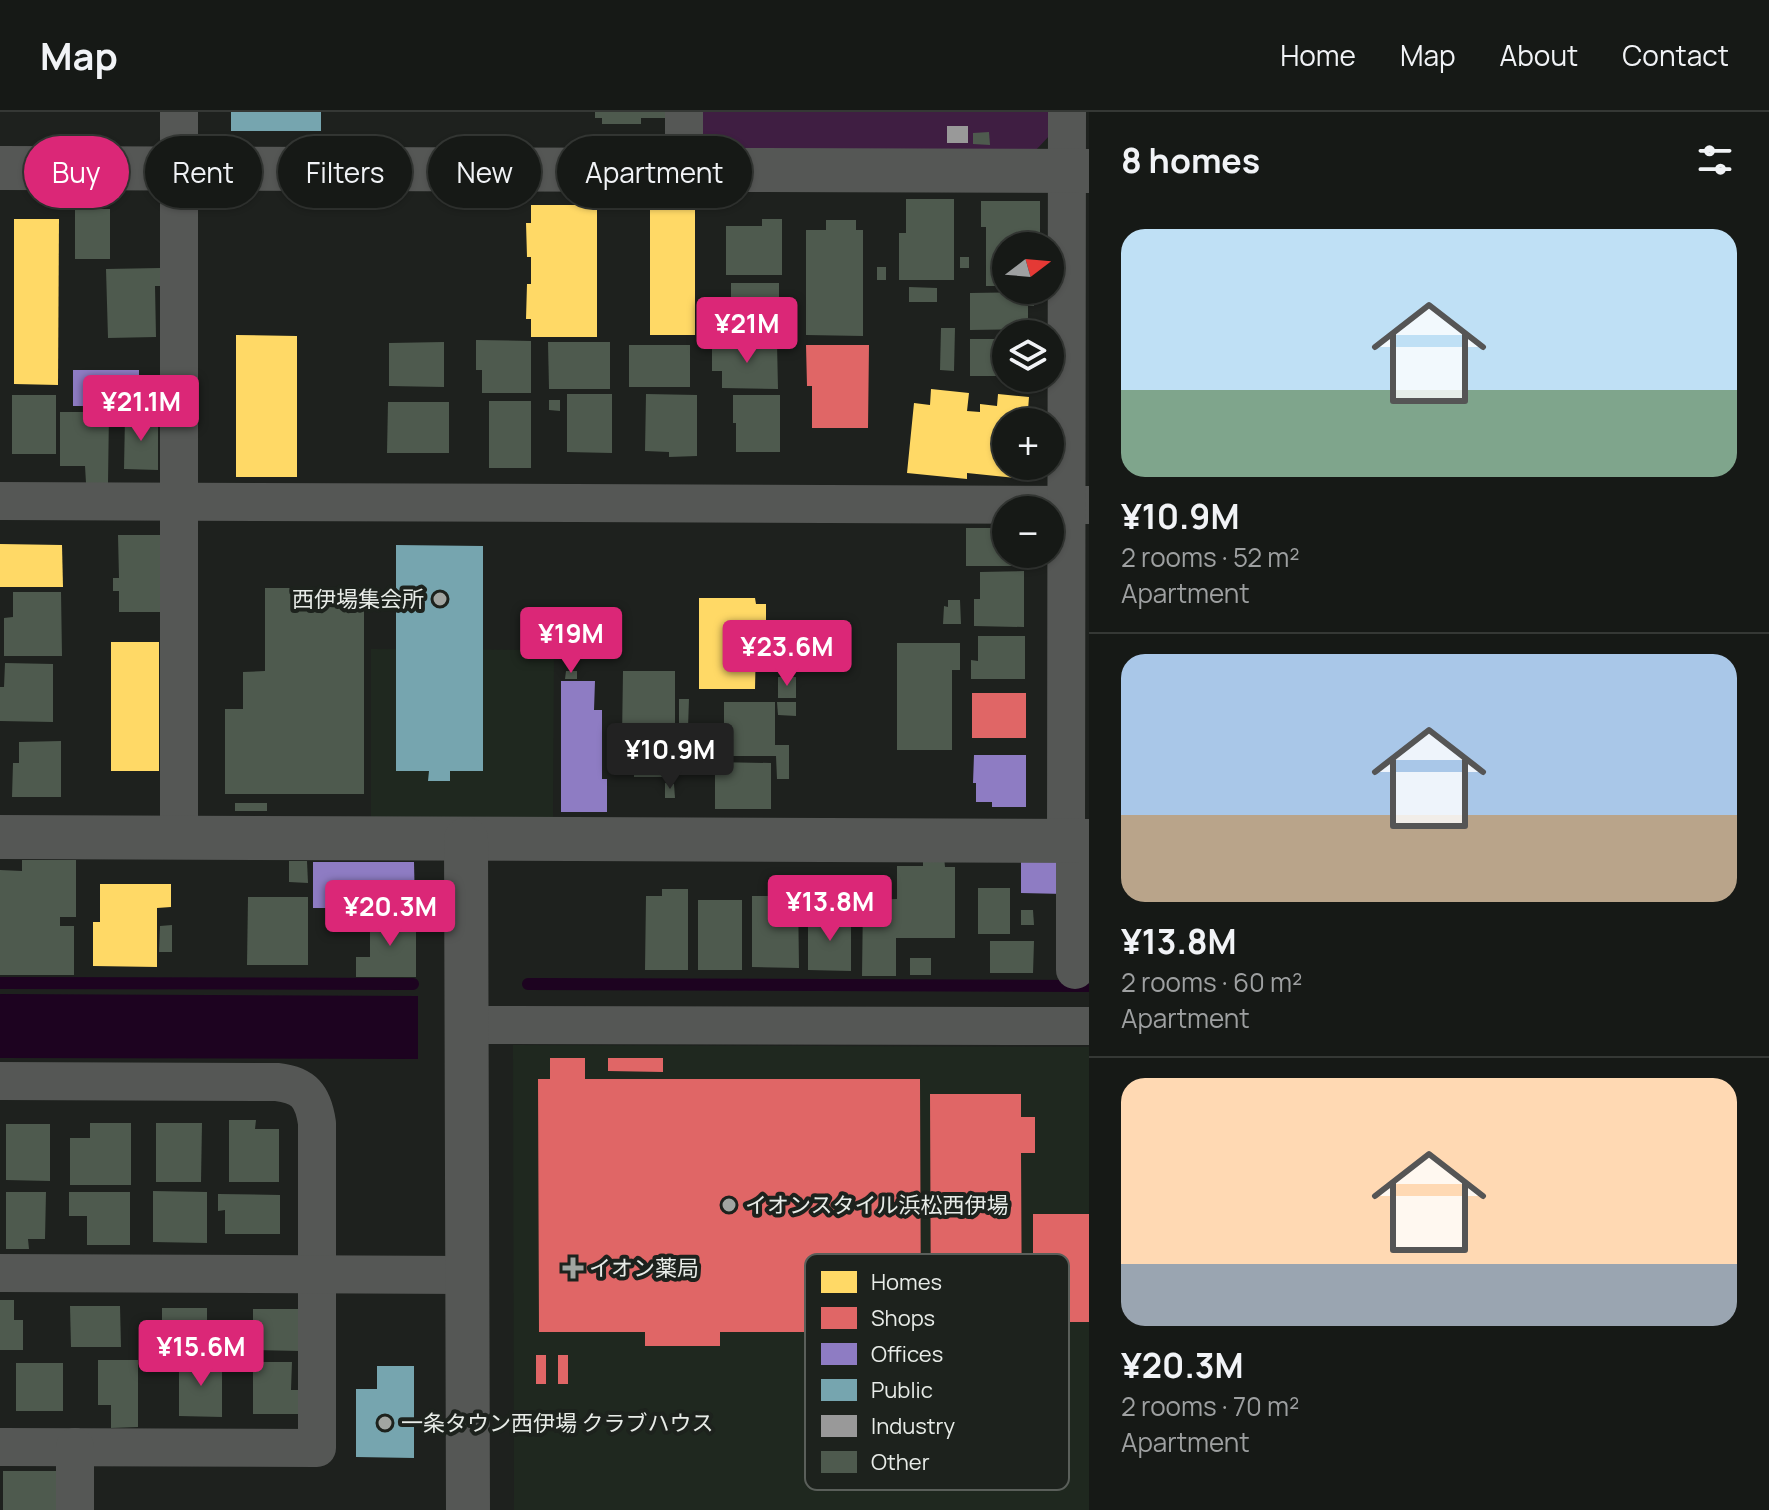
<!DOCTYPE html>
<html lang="en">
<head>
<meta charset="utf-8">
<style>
  :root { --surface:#161916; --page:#232623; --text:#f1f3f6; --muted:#9ea0a1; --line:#353835; --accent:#db2777 }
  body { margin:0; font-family:Manrope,"Noto Sans JP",sans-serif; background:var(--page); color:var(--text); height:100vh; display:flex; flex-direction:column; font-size:30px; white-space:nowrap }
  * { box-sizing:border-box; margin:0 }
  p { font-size:26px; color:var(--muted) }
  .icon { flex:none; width:44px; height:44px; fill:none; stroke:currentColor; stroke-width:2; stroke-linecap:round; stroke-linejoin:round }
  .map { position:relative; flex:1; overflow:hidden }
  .side { display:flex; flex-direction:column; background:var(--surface); width:680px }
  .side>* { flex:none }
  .guide { position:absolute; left:24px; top:24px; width:760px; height:72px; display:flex; gap:16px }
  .needle { width:52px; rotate:74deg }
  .buttons { position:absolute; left:992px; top:120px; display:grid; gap:16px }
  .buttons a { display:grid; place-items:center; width:72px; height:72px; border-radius:50%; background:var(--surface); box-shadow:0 2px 6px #0004,0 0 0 2px var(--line); font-size:40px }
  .price { position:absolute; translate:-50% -68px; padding:0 18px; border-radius:8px; background:var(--accent); color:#fff; font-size:26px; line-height:52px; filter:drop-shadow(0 2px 4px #0008) }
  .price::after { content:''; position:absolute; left:50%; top:48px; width:24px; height:18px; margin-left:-12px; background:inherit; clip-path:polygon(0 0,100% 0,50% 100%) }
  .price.selected { background:#222; color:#fff }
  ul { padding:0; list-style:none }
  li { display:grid; align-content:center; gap:16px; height:424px; padding:0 32px }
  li+li { border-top:2px solid var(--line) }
  li span { display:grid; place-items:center; height:248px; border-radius:24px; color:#555 }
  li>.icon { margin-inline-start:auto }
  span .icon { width:144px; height:144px; fill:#fffc; stroke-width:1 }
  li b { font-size:34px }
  h2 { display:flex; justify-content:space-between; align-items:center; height:96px; padding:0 32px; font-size:34px }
  .tag { padding:0 28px; border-radius:36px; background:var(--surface); box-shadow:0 2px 6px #0004,0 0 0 2px var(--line); font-size:28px; line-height:72px }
  .tag.selected { background:var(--accent); color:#fff }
  header { display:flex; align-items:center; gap:48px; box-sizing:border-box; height:112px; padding:0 40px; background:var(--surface); border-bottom:2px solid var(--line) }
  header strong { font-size:38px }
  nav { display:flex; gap:44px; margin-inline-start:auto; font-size:28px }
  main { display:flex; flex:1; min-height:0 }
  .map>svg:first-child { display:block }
</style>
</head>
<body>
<header>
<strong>Map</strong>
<nav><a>Home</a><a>Map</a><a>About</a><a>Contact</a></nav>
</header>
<main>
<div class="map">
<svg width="1089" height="1398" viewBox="0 0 1089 1398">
  <rect width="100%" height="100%" fill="#1e211e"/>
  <g fill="#1f281f">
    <polygon points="371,537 554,538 553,707 371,706"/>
    <polygon points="513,933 1089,935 1089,1398 514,1398"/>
  </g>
  <polygon fill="#3f1e42" points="693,0 1052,0 1052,21 1035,39 710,38 693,20"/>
  <polygon fill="#1d0320" points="0,882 418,884 418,947 0,946"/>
  <g fill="#ffd966">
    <rect x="650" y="89" width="45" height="134"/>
    <polygon points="531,93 597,93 597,225 531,225 531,207 526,207 527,172 531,172 531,145 527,145 526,111 531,111"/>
    <polygon points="14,107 59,107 58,273 14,272"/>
    <polygon points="236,223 297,224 297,365 236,365"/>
    <polygon points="931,277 969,281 967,299 980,300 980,292 997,294 998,282 1029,285 1028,298 1041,300 1040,310 1006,310 1006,354 1036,354 1034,368 967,361 967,367 907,361 914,291 930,293"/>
    <polygon points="0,432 62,433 63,475 0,475"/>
    <polygon points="699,486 755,486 756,492 766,492 766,531 756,531 755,577 699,577"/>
    <rect x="111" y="530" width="48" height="129"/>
    <polygon points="100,772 171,772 171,795 157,796 157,855 93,854 93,810 100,810"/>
  </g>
  <g fill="#e06666">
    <polygon points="806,233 869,233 868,316 812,316 812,274 807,274"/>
    <rect x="972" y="581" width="54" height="45"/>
    <polygon points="550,946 585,946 585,967 920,967 921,1220 720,1220 720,1234 645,1234 645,1220 539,1220 538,967 550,967"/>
    <polygon points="608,946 663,946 663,960 608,959"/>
    <polygon points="930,982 1021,982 1021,1005 1035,1005 1035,1041 1021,1041 1022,1220 931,1220"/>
    <rect x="1033" y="1102" width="56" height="108"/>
    <rect x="536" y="1243" width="10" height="29"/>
    <rect x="558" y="1243" width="10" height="29"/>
  </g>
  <g fill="#8e7cc3">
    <polygon points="73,258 139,258 139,267 156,268 155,294 73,294"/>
    <polygon points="561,569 595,569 594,598 602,598 602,667 607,667 607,700 561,700"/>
    <polygon points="974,643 1026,643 1026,695 992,695 992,690 976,690 976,671 973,671"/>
    <polygon points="313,750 414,750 415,796 313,796"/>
    <polygon points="1021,750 1064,750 1064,782 1021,781"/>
  </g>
  <g fill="#76a5af">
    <rect x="231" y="0" width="90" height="19"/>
    <polygon points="396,433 483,434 483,659 450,659 450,669 428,669 429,659 396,659"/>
    <polygon points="377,1254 414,1254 414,1346 356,1345 356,1277 377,1277"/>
  </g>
  <rect fill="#999" x="947" y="14" width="21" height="17"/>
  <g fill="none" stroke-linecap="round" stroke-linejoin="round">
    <g stroke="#1d0320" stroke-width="12">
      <polyline points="0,871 413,872"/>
      <polyline points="528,872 1089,874"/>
    </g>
  </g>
  <g fill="#4e5a4e">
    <polygon points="595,0 674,0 674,6 641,6 641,12 602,12 602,6 595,6"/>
    <polygon points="989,20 990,33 973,32 973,21"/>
    <polygon points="906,87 954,87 954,168 899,168 899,121 906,121"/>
    <polygon points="981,89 1040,89 1040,134 1006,134 1006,174 986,174 986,115 981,115"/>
    <rect x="75" y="97" width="35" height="50"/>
    <polygon points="762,107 782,107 782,163 726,163 726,114 762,114"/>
    <polygon points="826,108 856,108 856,118 863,118 863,224 806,223 806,118 826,118"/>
    <rect x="960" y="145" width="9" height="11"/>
    <rect x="877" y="155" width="9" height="13"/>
    <polygon points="160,156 160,174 155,174 156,225 108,226 106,157"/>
    <polygon points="731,171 779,171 779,223 731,222"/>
    <polygon points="909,175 937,176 937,190 909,190"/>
    <polygon points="1034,180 1034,194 1028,194 1028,217 970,218 970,181"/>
    <polygon points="941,216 955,216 954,259 940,258"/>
    <rect x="970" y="227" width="36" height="37"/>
    <polygon points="476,228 531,229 531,281 482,281 482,258 476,258"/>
    <polygon points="444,230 444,275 389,274 389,231"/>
    <polygon points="548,230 610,230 610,277 549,277"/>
    <polygon points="712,231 777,231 778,277 722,276 722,259 712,259"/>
    <rect x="629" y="233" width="61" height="42"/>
    <polygon points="567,282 612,282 612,341 567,340"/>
    <polygon points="646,282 697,283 697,344 669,345 669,340 645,339"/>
    <rect x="12" y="283" width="44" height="59"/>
    <polygon points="733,283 780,283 780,340 736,340 736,311 733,311"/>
    <polygon points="549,288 560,288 560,299 549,298"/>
    <rect x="489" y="289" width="42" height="67"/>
    <polygon points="388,290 449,290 449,341 387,341"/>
    <polygon points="60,300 109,300 108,371 86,371 85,354 60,354"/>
    <polygon points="125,305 158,305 158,358 124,357"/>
    <polygon points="966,416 1006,416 1006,442 1044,442 1044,454 966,454"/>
    <polygon points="118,423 161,423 161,500 119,500 119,479 113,479 113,466 119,466"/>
    <polygon points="1024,459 1024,515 974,514 974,487 980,487 980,460"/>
    <polygon points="265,476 364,476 364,682 225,682 225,597 243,597 243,560 265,559"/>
    <polygon points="13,480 61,480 62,544 4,544 4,506 13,505"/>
    <polygon points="948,488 960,488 961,512 943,512 944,494 948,495"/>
    <polygon points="978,524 1025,524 1025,567 971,567 971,548 978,549"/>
    <polygon points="897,531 960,531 960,558 952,558 952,638 897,638"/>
    <polygon points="5,551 53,552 53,610 0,609 0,575 4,575"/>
    <polygon points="566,559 577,559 577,567 565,567"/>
    <polygon points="623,559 675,559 675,665 634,665 634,626 622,626"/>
    <rect x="778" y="565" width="18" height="21"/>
    <polygon points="679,587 689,587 688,616 679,616"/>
    <polygon points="724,590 775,590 775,633 789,633 789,667 777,667 776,644 724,644"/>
    <polygon points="777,590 796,590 796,604 778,603"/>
    <polygon points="61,629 61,685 12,685 13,651 19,651 19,630"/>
    <polygon points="715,650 771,651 771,697 715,697"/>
    <polygon points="665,671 674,672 675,686 665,686"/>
    <rect x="235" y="691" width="32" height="8"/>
    <polygon points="923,743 944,744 945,755 955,755 955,826 896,826 896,864 862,864 863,788 897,787 897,754 923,754"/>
    <polygon points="22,748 76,748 76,805 60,805 60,814 74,814 74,863 0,863 0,758 22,759"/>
    <polygon points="289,749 307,749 308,771 289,770"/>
    <rect x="978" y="776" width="32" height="46"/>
    <polygon points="662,777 688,777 688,858 645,858 646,784 662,784"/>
    <polygon points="773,779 798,780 799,856 752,855 752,784 773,784"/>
    <polygon points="248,785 308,785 308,853 247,853"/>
    <rect x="698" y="788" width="44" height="70"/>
    <polygon points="1021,798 1033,798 1034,813 1021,813"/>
    <polygon points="370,804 416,804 416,865 356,865 356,845 370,845"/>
    <polygon points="808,804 851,804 851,859 808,858"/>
    <polygon points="172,813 172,840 159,840 160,814"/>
    <polygon points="990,829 1034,829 1033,861 990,861"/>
    <rect x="910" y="846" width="21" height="17"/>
    <polygon points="229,1008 256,1008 255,1017 279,1017 279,1070 229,1070"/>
    <polygon points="90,1011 131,1011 131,1073 70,1073 70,1026 90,1026"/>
    <polygon points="156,1011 202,1011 201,1070 156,1070"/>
    <polygon points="6,1012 50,1012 50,1069 6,1068"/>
    <polygon points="153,1079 207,1080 207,1131 153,1130"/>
    <polygon points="6,1080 46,1080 45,1127 28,1127 29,1137 6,1137"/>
    <polygon points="69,1080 130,1080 130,1133 87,1133 87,1104 69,1104"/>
    <polygon points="218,1082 280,1083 280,1122 225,1122 225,1098 218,1099"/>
    <polygon points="0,1188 14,1188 14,1208 23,1208 23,1238 0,1238"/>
    <polygon points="70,1194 120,1194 121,1235 71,1235"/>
    <rect x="162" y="1196" width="45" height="42"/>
    <polygon points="253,1197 300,1197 300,1239 253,1238"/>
    <polygon points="179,1247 222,1247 222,1305 179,1304"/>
    <polygon points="98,1248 138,1248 138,1315 111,1316 111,1293 98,1293"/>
    <polygon points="253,1250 292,1250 291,1278 301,1278 301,1302 253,1302"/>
    <rect x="16" y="1251" width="47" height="48"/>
    <rect x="3" y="1359" width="53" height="39"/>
  </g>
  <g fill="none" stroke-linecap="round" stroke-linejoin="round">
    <g stroke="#555755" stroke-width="38">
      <polyline points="684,58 684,0"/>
      <polyline points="0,389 1089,393"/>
      <polyline points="179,726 179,0"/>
      <polyline points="1066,729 1067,0"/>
      <polyline points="1075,729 1075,858"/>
      <polyline points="467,913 1089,914"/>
      <path d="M0,969L277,970C304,973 313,984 317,1011V1336L0,1335"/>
      <polyline points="0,1161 467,1163"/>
      <polyline points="75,1398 75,1335"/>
    </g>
    <g stroke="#555755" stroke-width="44">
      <polyline points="0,56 1089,59"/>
      <polyline points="0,725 1089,729"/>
      <polyline points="466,727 468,1398"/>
    </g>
  </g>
  <g fill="#a1a5a1" stroke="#1d221d" stroke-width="3">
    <circle cx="440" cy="487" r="8"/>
    <circle cx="729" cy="1093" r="8"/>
    <path d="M569 1144h8v8h8v8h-8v8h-8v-8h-8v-8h8z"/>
    <circle cx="385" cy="1311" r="8"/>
  </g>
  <g text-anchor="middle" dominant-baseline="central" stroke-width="8" stroke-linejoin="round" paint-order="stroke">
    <g font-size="22" fill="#e8ece8" stroke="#1d221d" text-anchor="start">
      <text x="424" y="487" text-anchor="end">西伊場集会所</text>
      <text x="745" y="1093">イオンスタイル浜松西伊場</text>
      <text x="589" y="1156">イオン薬局</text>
      <text x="401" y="1311">一条タウン西伊場 クラブハウス</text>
    </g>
  </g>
  <rect x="805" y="1142" width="264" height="236" rx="12" fill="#1d221d" stroke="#5a5f5a" stroke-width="2"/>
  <rect x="821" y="1159" width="36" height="22" fill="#ffd966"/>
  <rect x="821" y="1195" width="36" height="22" fill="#e06666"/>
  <rect x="821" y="1231" width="36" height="22" fill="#8e7cc3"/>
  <rect x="821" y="1267" width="36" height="22" fill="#76a5af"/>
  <rect x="821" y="1303" width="36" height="22" fill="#999"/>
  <rect x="821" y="1339" width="36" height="22" fill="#4e5a4e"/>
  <g font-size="22" fill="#e8ece8">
    <text x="871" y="1178">Homes</text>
    <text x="871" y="1214">Shops</text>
    <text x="871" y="1250">Offices</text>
    <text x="871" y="1286">Public</text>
    <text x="871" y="1322">Industry</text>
    <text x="871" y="1358">Other</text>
  </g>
</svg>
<div class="buttons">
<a><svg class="needle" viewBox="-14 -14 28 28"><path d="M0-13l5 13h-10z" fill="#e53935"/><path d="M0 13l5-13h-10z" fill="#9ea0a1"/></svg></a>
<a><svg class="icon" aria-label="layers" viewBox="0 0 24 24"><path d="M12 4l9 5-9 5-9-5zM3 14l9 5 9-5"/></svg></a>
<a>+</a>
<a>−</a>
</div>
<b class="price" style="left:747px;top:253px">¥21M</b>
<b class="price" style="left:141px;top:331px">¥21.1M</b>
<b class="price" style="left:571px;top:563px">¥19M</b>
<b class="price" style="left:787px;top:576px">¥23.6M</b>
<b class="price selected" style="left:670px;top:679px">¥10.9M</b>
<b class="price" style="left:830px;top:831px">¥13.8M</b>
<b class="price" style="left:390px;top:836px">¥20.3M</b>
<b class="price" style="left:201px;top:1276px">¥15.6M</b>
<div class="guide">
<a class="tag selected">Buy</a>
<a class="tag">Rent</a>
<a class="tag">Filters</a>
<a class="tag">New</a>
<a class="tag">Apartment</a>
</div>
</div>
<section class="side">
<h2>8 homes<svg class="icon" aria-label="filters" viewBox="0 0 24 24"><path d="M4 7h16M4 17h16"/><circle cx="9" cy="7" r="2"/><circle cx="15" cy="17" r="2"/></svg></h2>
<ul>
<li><span style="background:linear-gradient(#bfe0f5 65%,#7fa58c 0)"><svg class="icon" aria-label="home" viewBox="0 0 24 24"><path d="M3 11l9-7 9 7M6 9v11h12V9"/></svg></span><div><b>¥10.9M</b><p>2 rooms · 52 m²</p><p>Apartment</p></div></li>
<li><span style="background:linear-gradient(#a9c7e8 65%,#b9a48a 0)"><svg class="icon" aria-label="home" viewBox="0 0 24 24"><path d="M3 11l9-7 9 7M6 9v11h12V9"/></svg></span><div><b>¥13.8M</b><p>2 rooms · 60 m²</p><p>Apartment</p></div></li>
<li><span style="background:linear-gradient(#ffd9b3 75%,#9aa5b1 0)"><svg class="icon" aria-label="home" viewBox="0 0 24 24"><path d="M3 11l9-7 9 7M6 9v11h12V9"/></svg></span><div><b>¥20.3M</b><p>2 rooms · 70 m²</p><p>Apartment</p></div></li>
</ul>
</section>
</main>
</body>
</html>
